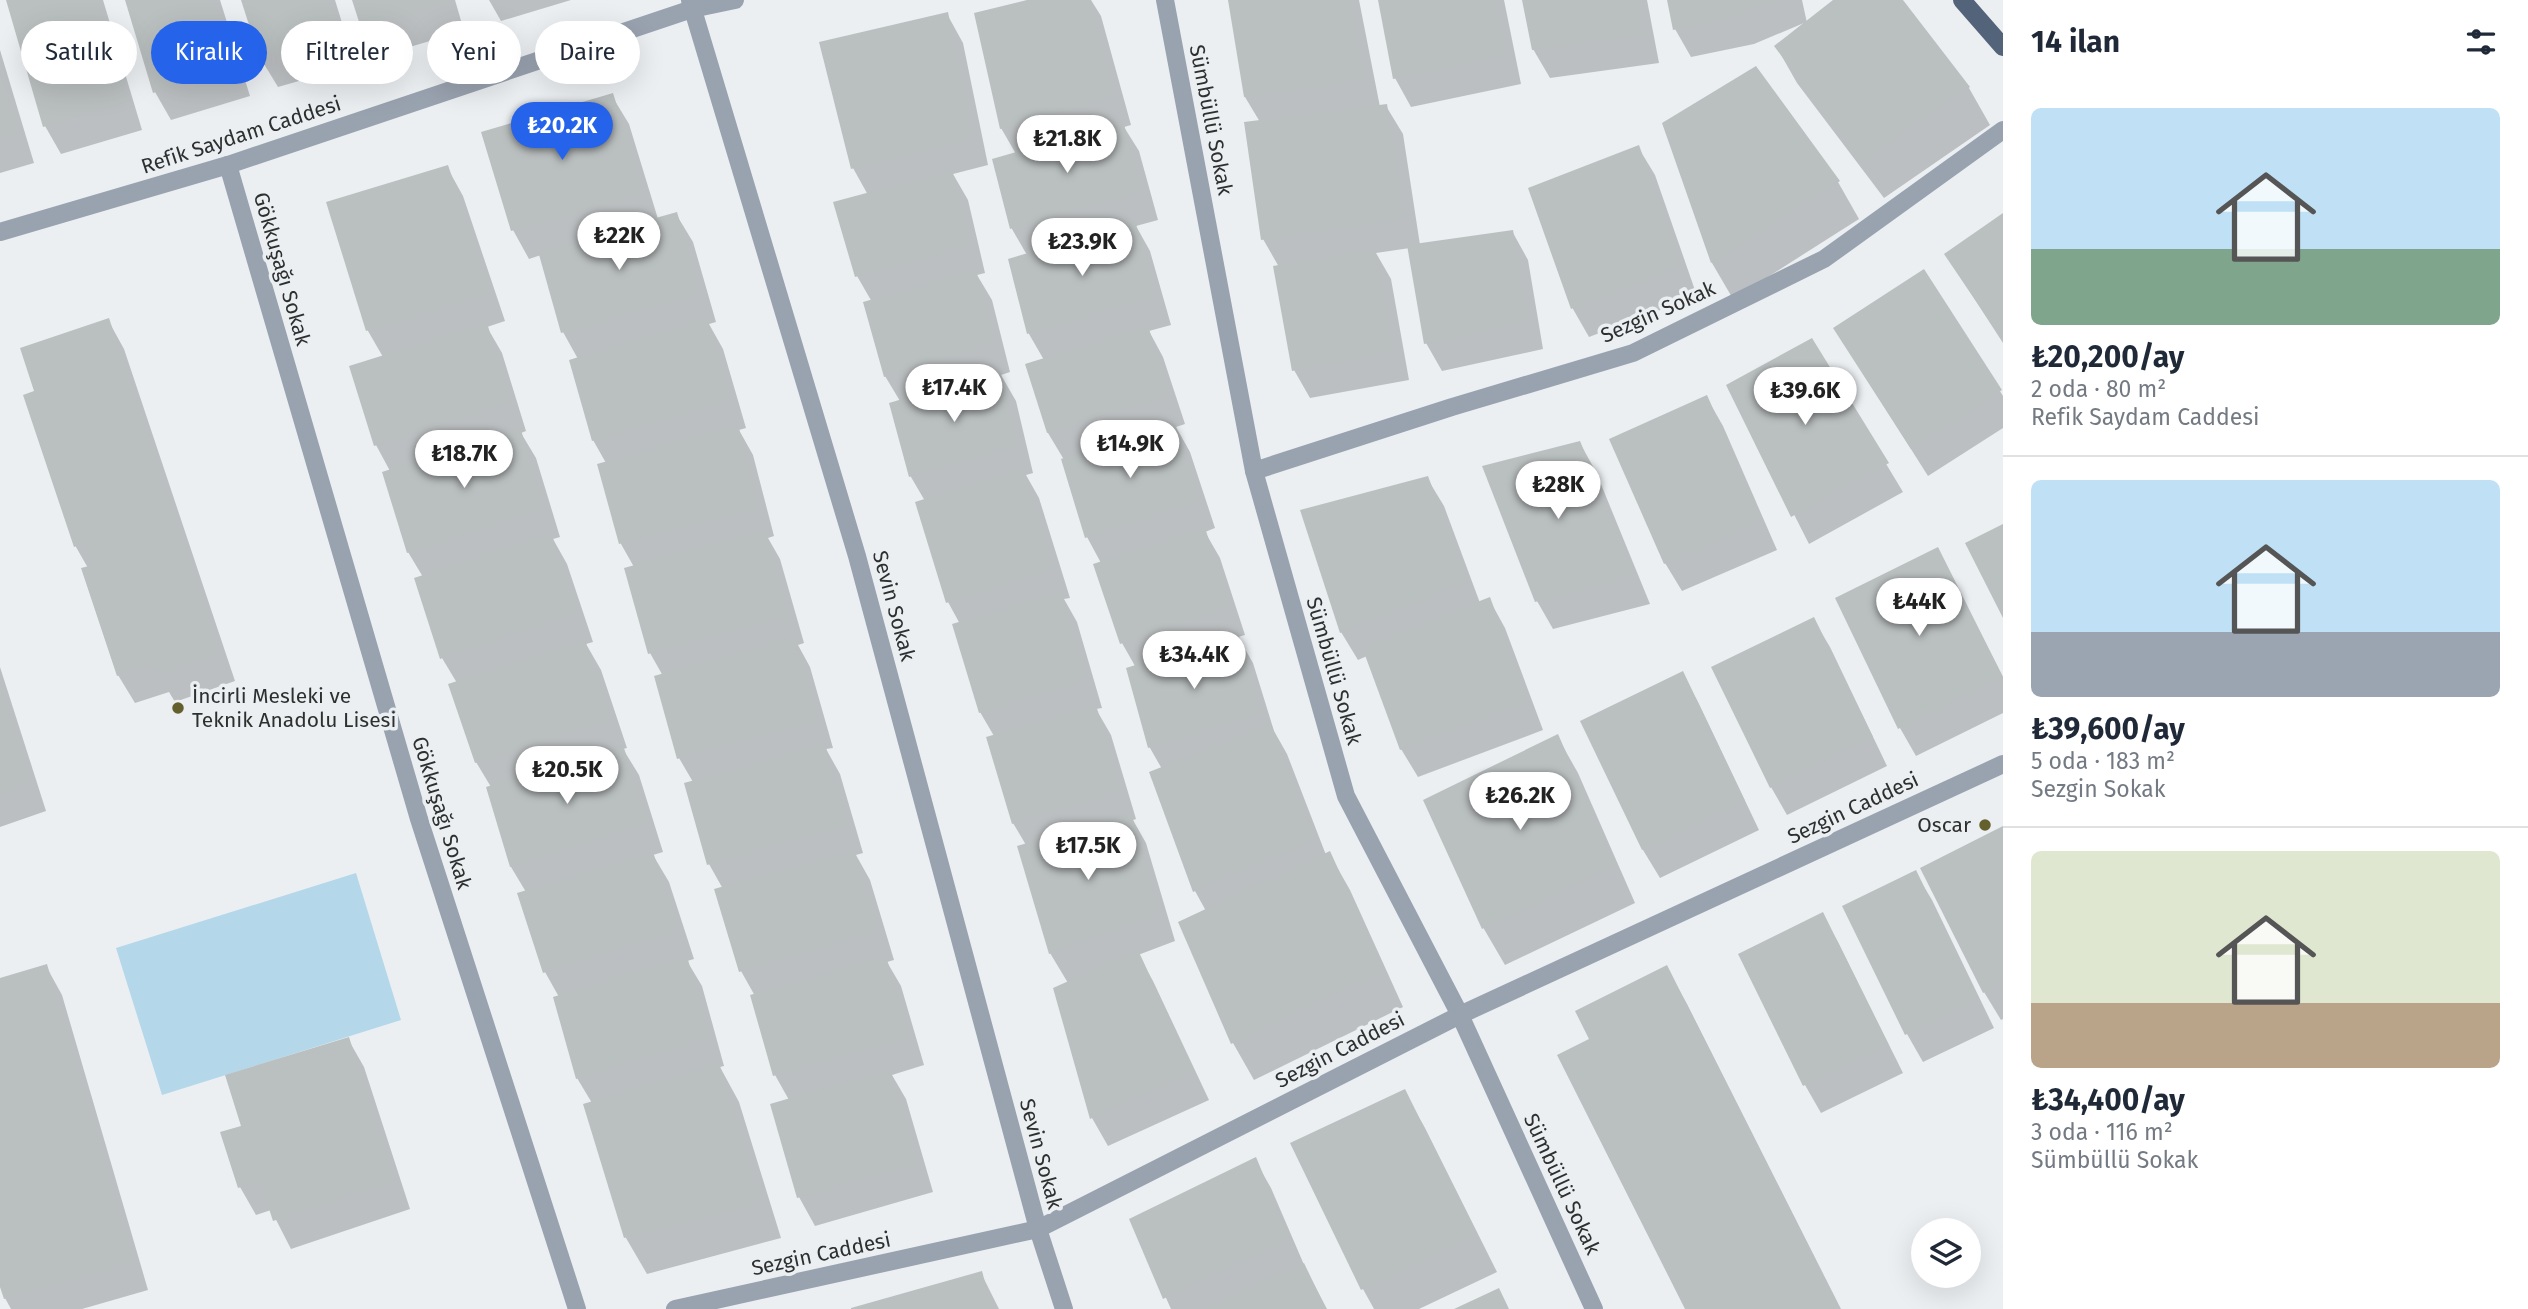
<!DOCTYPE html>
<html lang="tr">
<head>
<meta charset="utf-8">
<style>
  :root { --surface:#fff; --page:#f2f2f3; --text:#1f2937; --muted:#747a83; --line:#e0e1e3; --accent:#2563eb }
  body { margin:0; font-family:"Fira Sans",sans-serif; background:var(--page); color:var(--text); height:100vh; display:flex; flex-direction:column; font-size:26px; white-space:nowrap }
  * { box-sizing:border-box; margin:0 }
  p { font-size:23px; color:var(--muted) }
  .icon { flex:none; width:38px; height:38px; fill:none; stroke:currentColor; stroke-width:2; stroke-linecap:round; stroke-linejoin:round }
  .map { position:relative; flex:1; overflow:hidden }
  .side { display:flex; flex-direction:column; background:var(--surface); width:525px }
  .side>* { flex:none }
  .guide { position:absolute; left:21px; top:21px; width:665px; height:63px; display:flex; gap:14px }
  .fabs { position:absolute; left:1911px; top:1218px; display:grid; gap:14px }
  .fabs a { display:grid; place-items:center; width:70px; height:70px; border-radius:50%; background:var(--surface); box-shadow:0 7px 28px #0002; font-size:35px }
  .price { position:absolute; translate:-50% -60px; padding:0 16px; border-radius:24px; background:#fff; color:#222; font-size:23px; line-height:46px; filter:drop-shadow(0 2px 4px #0008) }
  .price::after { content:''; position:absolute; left:50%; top:42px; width:21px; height:16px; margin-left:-10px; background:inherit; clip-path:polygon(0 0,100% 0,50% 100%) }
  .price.selected { background:var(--accent); color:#fff }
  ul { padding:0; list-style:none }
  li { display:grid; align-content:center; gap:14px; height:371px; padding:0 28px }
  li+li { border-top:2px solid var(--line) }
  li span { display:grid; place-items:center; height:217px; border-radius:10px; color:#555 }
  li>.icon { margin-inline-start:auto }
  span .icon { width:126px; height:126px; fill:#fffc; stroke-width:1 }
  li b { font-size:30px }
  h2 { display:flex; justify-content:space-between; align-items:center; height:84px; padding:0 28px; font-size:30px }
  .pill { padding:0 24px; border-radius:32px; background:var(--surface); box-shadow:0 7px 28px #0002; font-size:24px; line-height:63px }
  .pill.selected { background:var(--accent); color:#fff }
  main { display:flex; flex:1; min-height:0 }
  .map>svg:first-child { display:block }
</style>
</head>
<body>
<main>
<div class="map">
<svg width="2003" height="1309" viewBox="0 0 2003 1309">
  <rect width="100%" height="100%" fill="#ebeff2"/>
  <polygon fill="#b4d7ea" points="356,873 401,1020 162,1095 116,948"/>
  <g fill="#0003">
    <polygon points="8,0 103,0 142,130 61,154 45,126"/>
    <polygon points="127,0 220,0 250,96 171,120 155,92"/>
    <polygon points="243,0 335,0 355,65 278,87 261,59"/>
    <polygon points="354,0 455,0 464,31 379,56 362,28"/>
    <polygon points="489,0 571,0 501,21"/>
    <polygon points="1034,0 1091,0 1101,16 1131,125 1124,127 1139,151 1158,220 1136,226 1150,251 1171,325 1149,331 1163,357 1185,424 1176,427 1190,452 1215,528 1205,532 1220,558 1245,635 1238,637 1253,663 1274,731 1287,754 1326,855 1329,853 1350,890 1403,1007 1254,1080 1233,1043 1180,923 1206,911 1195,891 1162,769 1150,748 1128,669 1135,666 1122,643 1101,563 1087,537 1063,458 1048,433 1028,365 1044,360 1029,334 1010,260 1027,255 1012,229 994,160 1016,154 1001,128"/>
    <polygon points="1230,0 1359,0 1380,107 1386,106 1403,134 1420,245 1512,231 1528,260 1543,349 1442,371 1426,343 1410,248 1376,253 1391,279 1409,380 1310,398 1294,370 1279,267 1263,239 1260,122 1245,97"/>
    <polygon points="1380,0 1504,0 1521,84 1411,107 1395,78"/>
    <polygon points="1524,0 1647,0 1659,63 1550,78 1533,49"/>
    <polygon points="1668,0 1802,0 1807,23 1836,0 1901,0 1969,88 1990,125 1884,198 1797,83 1776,46 1804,23 1754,44 1691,57 1675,29"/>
    <polygon points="947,14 963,43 988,165 953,174 968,200 985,273 977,275 992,300 1010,372 1001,375 1016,401 1033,473 1026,475 1039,498 1070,598 1064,599 1077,622 1102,708 1096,709 1111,735 1136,819 1133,820 1146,843 1175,941 1138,955 1153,981 1209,1100 1108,1146 1092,1118 1068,983 1050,953 1026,845 1013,823 994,736 980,712 960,624 948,602 925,501 911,477 891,404 900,401 885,376 872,302 857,276 868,195 853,168"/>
    <polygon points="0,50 34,163 0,173"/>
    <polygon points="1755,68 1838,182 1859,219 1733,299 1712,263 1664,124"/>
    <polygon points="612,96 629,124 658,219 676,214 693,242 716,322 709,324 723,349 746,428 739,430 753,455 774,536 768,538 780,559 804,643 798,645 810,667 833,748 826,749 840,774 863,853 856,855 870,880 894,960 887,962 901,986 924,1065 892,1075 906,1099 933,1192 815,1226 799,1197 789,1100 775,1075 755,996 741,971 723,889 709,864 693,782 679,758 663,676 650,653 634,567 621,544 599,465 606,463 593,440 578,359 563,332 541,255 529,259 513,230"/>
    <polygon points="1638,147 1655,175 1697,296 1589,337 1573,309 1530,189"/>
    <polygon points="447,167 463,196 505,321 487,327 502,353 526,431 521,433 536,458 560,537 553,539 567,564 593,642 586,644 601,670 627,748 623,749 639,775 663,852 653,855 669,882 694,959 687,961 702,986 724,1066 720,1067 739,1102 781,1238 647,1274 626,1238 586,1105 592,1103 577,1078 559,997 545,972 526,892 511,867 488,788 491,787 476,762 457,683 442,658 423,577 408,552 390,471 376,445 383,357 368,331 328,203"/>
    <polygon points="2003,215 2003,343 1946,255"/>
    <polygon points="1924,271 2003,396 2003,428 1928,476 1852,356"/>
    <polygon points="108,320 124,349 235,681 175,702 169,692 135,703 118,675 88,568 76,547 25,396 37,392"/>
    <polygon points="1812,341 1903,492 1809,544 1729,386"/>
    <polygon points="1707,398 1723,426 1777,550 1682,591 1665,563"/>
    <polygon points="1580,443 1596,472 1650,604 1553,629 1537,601"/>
    <polygon points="1427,478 1444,506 1480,603 1489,599 1505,628 1543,730 1418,777 1401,749 1367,656 1358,660 1341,632"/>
    <polygon points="1937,549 2003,677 2003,713 1916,756 1900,728"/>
    <polygon points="1813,619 1830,647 1887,766 1787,815 1771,787"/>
    <polygon points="0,667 46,811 0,827"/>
    <polygon points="1682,673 1698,702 1759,830 1660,878 1643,850 1582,722"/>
    <polygon points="1557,736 1578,773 1635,903 1505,965 1484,929 1425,801"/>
    <polygon points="2003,828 2003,1019 2001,1020 1984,992"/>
    <polygon points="1915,872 1932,900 1994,1028 1923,1062 1907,1034"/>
    <polygon points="1822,914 1838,942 1903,1073 1821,1113 1805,1085"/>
    <polygon points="46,966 62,995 148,1290 82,1309 11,1309 5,1298 0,1280 0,980"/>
    <polygon points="1666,967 1687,1004 1841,1309 1687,1309 1591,1040"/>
    <polygon points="348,1039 364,1067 410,1209 291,1249 271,1210 256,1215 240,1187 243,1127"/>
    <polygon points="1404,1091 1425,1128 1497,1272 1419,1309 1374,1309 1363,1289"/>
    <polygon points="1255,1160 1271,1188 1305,1267 1327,1309 1171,1309 1131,1220"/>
    <polygon points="981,1273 999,1309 855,1309"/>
  </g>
  <g fill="#babfc0">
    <polygon points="6,0 96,0 127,101 43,127"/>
    <polygon points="125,0 214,0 235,67 153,93"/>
    <polygon points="241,0 329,0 340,36 260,59"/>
    <polygon points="352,0 448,0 449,3 361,28"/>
    <polygon points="1027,0 1089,0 1116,97 1000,129 974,13"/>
    <polygon points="1228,0 1350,0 1365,80 1244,97"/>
    <polygon points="1378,0 1495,0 1506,56 1393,79"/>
    <polygon points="1522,0 1637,0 1644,35 1532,50"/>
    <polygon points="1667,0 1775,0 1737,16 1673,30"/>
    <polygon points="1833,0 1903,0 1970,87 1861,162 1774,46"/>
    <polygon points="948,12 973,137 851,169 819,42"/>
    <polygon points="1756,66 1840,181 1711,263 1662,123"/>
    <polygon points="0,73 19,134 0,140"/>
    <polygon points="613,93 644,193 511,231 481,132"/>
    <polygon points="1387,104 1405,219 1261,240 1244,122"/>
    <polygon points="1123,121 1143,192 1010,229 992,159"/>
    <polygon points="1639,145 1682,267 1571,309 1528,188"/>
    <polygon points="448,165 491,293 366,331 326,202"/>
    <polygon points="952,170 970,245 855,277 833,202"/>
    <polygon points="677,212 701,293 561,333 538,251"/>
    <polygon points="2003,213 2003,341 1944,254"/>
    <polygon points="1135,221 1156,296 1027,334 1008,259"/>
    <polygon points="1513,230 1528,321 1424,344 1407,245"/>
    <polygon points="1375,249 1394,351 1292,371 1273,266"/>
    <polygon points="1924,269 2002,390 1911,449 1833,328"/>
    <polygon points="976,270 995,343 884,377 863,302"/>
    <polygon points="109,318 220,653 157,674 153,664 117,676 81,568 93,565 86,543 74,547 23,395 34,391 20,348"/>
    <polygon points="707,318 731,400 592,441 569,360"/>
    <polygon points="487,323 511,403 374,446 349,366"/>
    <polygon points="1148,326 1170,395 1047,433 1025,364"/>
    <polygon points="1812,338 1889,463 1791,517 1726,385"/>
    <polygon points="1000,370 1018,445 909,477 889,403"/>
    <polygon points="1707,395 1762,521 1664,564 1609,439"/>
    <polygon points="1174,421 1200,500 1085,538 1061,459"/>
    <polygon points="738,425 759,507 619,544 597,464"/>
    <polygon points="520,427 545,508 407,553 382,472"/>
    <polygon points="1580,441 1635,575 1535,602 1482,466"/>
    <polygon points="1023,468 1055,569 946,603 915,502"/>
    <polygon points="1428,476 1468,582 1340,633 1300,510"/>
    <polygon points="2003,524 2003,618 1965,543"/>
    <polygon points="1205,528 1231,606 1120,644 1093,564"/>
    <polygon points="765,529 789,615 648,654 624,568"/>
    <polygon points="551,533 579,613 440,659 414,578"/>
    <polygon points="1938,547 2003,677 1898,729 1835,598"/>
    <polygon points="1061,592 1087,679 979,713 952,624"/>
    <polygon points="1490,597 1528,701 1400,750 1362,647"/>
    <polygon points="1814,617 1873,737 1770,788 1711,667"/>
    <polygon points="1238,633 1262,713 1148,748 1126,668"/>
    <polygon points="795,636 818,719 677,759 654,676"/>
    <polygon points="585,640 612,719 475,763 448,684"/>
    <polygon points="1683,671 1745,801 1642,850 1580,721"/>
    <polygon points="0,683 31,783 0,793"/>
    <polygon points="1096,705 1121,791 1012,824 986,737"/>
    <polygon points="1271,724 1316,838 1193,892 1149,772"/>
    <polygon points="1558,734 1616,866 1482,929 1423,800"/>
    <polygon points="825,744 848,825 707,865 684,783"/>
    <polygon points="623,745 648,823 510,867 486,787"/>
    <polygon points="1131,813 1160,913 1049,954 1017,846"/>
    <polygon points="2003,826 2003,982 1983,993 1920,868"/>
    <polygon points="854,850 879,931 739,972 714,889"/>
    <polygon points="1330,851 1384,970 1231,1044 1178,922"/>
    <polygon points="653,852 679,930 543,973 517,893"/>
    <polygon points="1916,870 1979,999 1905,1035 1842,906"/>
    <polygon points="1823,912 1888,1044 1803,1086 1738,954"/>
    <polygon points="1138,950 1194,1071 1090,1119 1053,988"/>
    <polygon points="687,956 709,1037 576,1079 553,997"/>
    <polygon points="886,956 909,1037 773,1076 750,995"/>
    <polygon points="47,964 133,1262 4,1299 0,1287 0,978"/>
    <polygon points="1667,965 1840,1309 1685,1309 1557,1055 1589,1039 1575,1011"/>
    <polygon points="349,1037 395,1181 273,1221 260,1181 238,1188 220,1132 241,1126 225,1075"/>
    <polygon points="719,1063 761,1202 624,1238 583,1104"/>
    <polygon points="890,1069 918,1164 797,1198 770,1104"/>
    <polygon points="1405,1089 1477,1234 1361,1290 1290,1143"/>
    <polygon points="1256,1157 1290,1239 1163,1299 1129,1219"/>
    <polygon points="1304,1263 1326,1309 1204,1309"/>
    <polygon points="982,1271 992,1309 851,1309 851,1308"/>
    <polygon points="1499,1288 1509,1309 1454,1309"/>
  </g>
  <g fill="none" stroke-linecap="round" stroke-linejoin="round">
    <g stroke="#99a2af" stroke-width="18">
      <polyline points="690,0 857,556 1038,1229 1064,1309"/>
      <polyline points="1165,0 1254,471 1346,796 1460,1015 1594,1309"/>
      <polyline points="228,165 419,819 577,1309"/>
      <polyline points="0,232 228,165 692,9 735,0"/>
      <polyline points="1254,471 1452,407 1633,353 1824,259 2003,130"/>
      <polyline points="675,1309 1038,1229 1460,1015 2003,764"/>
    </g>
    <polyline stroke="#536379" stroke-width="18" points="1962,0 2003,47"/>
  </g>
  <g fill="#64602d" stroke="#ebeff2" stroke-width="2.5">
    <circle cx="178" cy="708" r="7"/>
    <circle cx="1985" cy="825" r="7"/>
  </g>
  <g text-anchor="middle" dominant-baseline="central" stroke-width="7" stroke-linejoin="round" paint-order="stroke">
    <g font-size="21" fill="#2e3030" stroke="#ebeff2">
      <text transform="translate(1211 120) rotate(79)">Sümbüllü Sokak</text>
      <text transform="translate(241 135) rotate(-18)">Refik Saydam Caddesi</text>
      <text transform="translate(282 269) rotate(74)">Gökkuşağı Sokak</text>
      <text transform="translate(1658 312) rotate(-24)">Sezgin Sokak</text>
      <text transform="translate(894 606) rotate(75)">Sevin Sokak</text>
      <text transform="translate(1334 671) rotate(74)">Sümbüllü Sokak</text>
      <text transform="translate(1853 808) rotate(-25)">Sezgin Caddesi</text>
      <text transform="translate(442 813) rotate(73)">Gökkuşağı Sokak</text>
      <text transform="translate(1340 1050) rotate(-27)">Sezgin Caddesi</text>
      <text transform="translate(1041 1154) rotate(75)">Sevin Sokak</text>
      <text transform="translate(1562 1184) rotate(65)">Sümbüllü Sokak</text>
      <text transform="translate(821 1254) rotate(-12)">Sezgin Caddesi</text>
    </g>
    <g font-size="21" fill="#2e3030" stroke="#ebeff2" text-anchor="start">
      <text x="192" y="696">İncirli Mesleki ve<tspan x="192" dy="24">Teknik Anadolu Lisesi</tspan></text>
      <text x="1971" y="825" text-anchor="end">Oscar</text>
    </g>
  </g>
</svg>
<div class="fabs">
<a><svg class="icon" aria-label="layers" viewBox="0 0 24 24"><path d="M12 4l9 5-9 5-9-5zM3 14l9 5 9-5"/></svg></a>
</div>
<b class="price selected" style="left:562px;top:162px">₺20.2K</b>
<b class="price" style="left:1067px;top:175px">₺21.8K</b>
<b class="price" style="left:619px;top:272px">₺22K</b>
<b class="price" style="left:1082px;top:278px">₺23.9K</b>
<b class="price" style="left:954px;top:424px">₺17.4K</b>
<b class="price" style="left:1805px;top:427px">₺39.6K</b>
<b class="price" style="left:1130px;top:480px">₺14.9K</b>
<b class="price" style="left:464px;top:490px">₺18.7K</b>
<b class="price" style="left:1558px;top:521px">₺28K</b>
<b class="price" style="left:1919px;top:638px">₺44K</b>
<b class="price" style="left:1194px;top:691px">₺34.4K</b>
<b class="price" style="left:567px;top:806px">₺20.5K</b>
<b class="price" style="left:1520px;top:832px">₺26.2K</b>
<b class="price" style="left:1088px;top:882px">₺17.5K</b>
<div class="guide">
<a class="pill">Satılık</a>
<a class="pill selected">Kiralık</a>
<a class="pill">Filtreler</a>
<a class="pill">Yeni</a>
<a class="pill">Daire</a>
</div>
</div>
<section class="side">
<h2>14 ilan<svg class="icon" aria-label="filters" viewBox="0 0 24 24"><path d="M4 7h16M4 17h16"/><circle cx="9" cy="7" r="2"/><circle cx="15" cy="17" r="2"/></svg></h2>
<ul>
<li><span style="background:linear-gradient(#bfe0f5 65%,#7fa58c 0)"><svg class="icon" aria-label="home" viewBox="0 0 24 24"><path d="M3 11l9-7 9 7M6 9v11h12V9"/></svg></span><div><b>₺20,200/ay</b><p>2 oda · 80 m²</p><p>Refik Saydam Caddesi</p></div></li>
<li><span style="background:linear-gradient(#bfe0f5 70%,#9aa5b1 0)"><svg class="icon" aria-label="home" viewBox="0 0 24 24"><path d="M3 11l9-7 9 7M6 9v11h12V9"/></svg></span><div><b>₺39,600/ay</b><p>5 oda · 183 m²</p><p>Sezgin Sokak</p></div></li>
<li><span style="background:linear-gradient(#dfe7d0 70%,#b9a48a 0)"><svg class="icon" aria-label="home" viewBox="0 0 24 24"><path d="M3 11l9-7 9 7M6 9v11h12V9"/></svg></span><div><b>₺34,400/ay</b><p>3 oda · 116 m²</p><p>Sümbüllü Sokak</p></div></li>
</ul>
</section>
</main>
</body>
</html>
